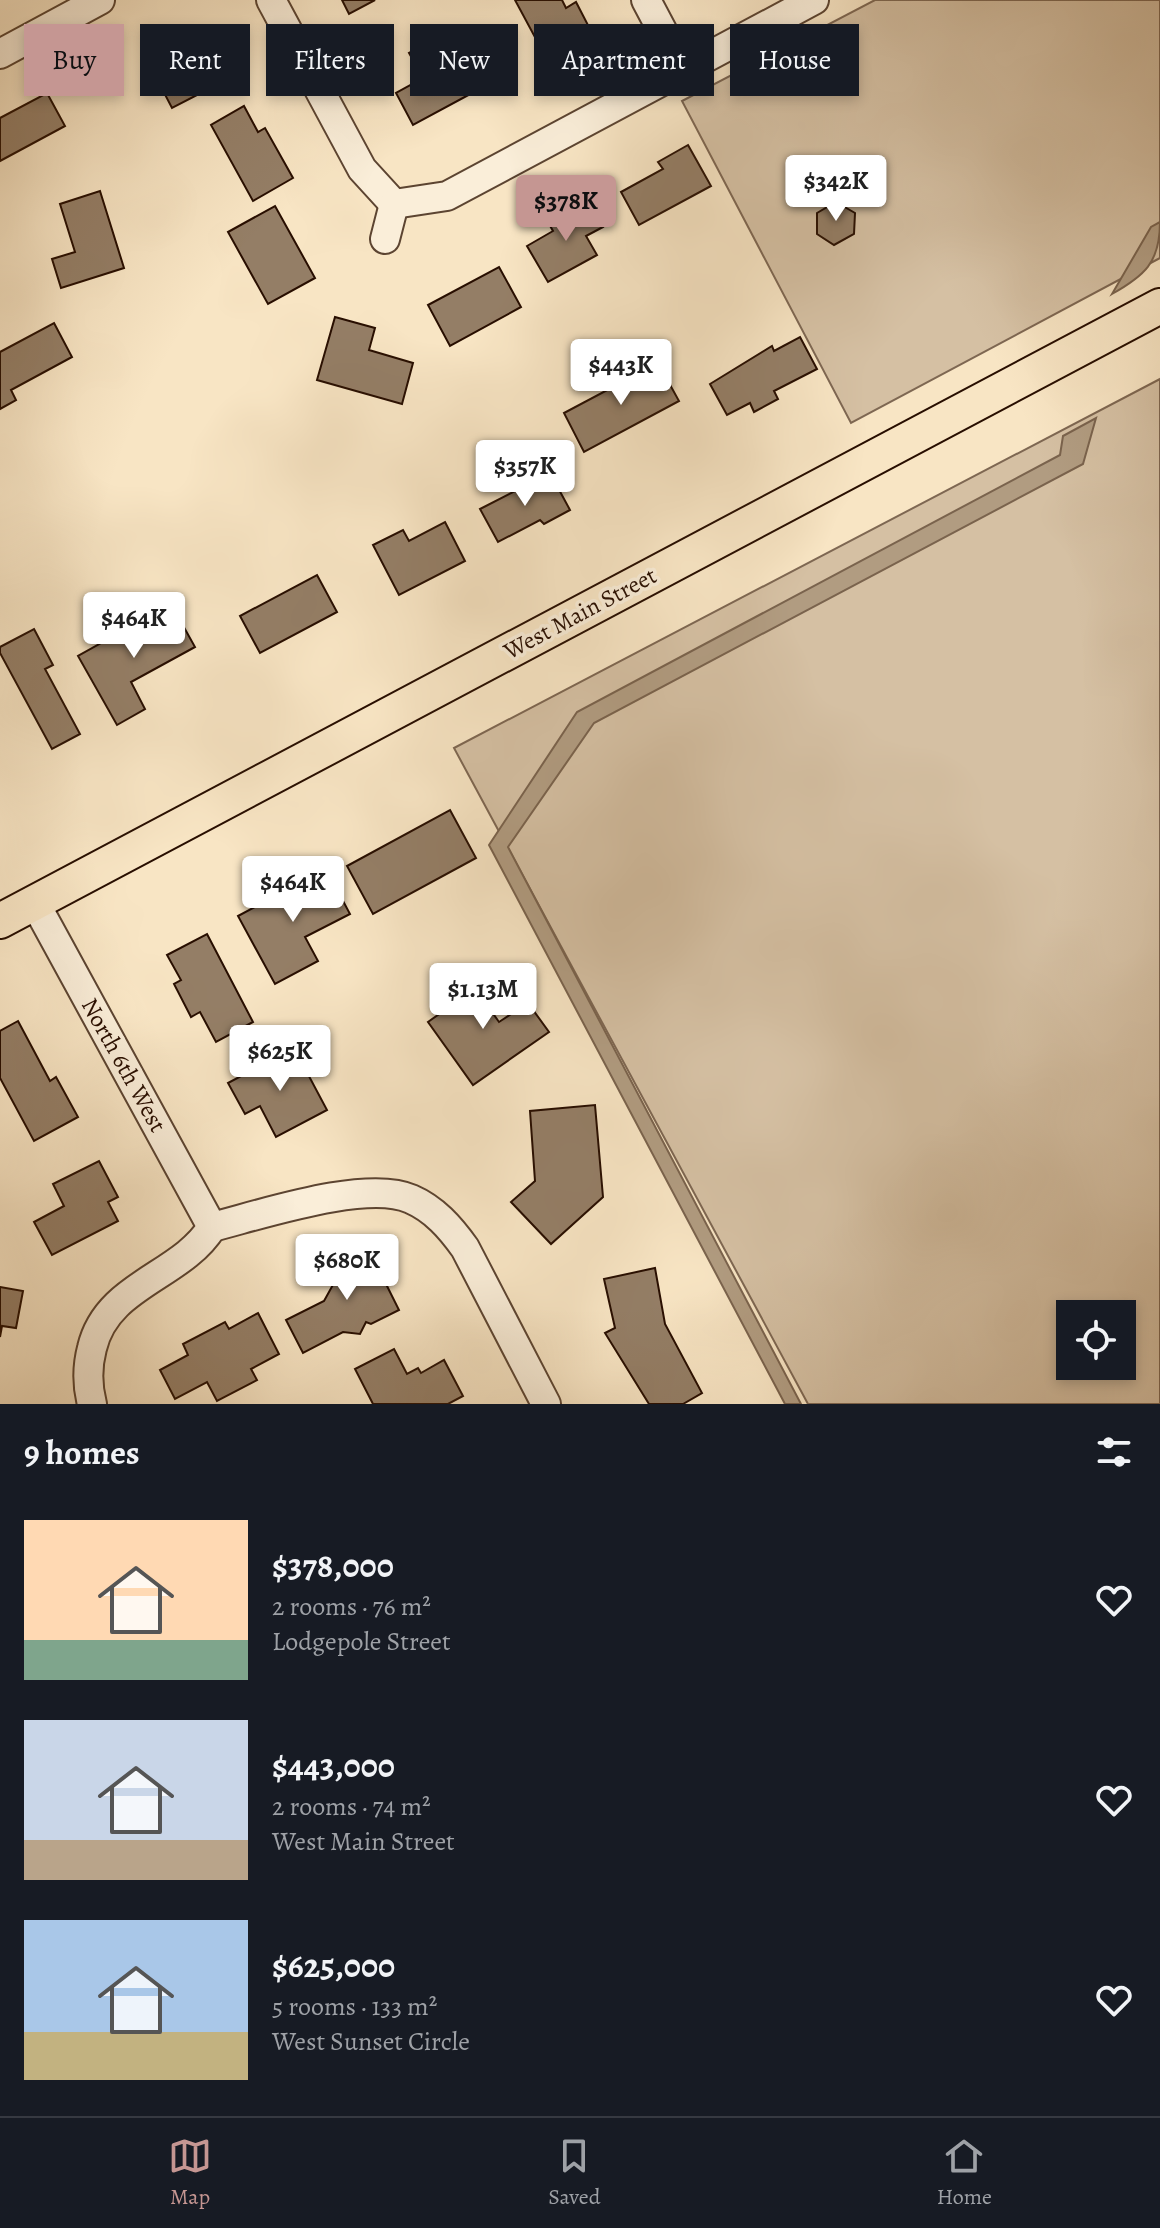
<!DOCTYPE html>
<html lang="en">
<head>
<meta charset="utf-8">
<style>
  :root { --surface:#171b24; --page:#20242c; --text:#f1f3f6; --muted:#9ea1a6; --line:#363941; --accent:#c59692 }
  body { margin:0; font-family:Alegreya,serif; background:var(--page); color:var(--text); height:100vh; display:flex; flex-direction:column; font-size:30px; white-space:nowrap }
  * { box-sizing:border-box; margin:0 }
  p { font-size:26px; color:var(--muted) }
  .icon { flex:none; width:44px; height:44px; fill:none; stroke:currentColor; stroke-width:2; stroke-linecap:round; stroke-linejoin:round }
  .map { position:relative; height:1404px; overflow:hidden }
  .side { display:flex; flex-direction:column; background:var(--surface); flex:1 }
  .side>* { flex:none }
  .banner { position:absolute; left:24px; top:24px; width:1112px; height:72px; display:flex; gap:16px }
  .fabs { position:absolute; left:1056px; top:1300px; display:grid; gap:16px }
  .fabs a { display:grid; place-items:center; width:80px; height:80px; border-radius:0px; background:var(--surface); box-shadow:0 4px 12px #0003; font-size:40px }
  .price { position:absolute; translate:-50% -68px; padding:0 18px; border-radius:8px; background:#fff; color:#222; font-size:26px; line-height:52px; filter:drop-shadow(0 2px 4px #0008) }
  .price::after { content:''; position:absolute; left:50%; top:48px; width:24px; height:18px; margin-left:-12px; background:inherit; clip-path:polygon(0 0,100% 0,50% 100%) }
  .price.current { background:var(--accent); color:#111 }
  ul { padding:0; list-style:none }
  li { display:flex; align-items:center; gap:24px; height:200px; padding:0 24px }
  li span { display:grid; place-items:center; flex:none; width:224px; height:160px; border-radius:0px; color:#555 }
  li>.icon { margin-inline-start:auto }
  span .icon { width:96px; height:96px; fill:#fffc; stroke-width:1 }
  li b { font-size:34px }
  h2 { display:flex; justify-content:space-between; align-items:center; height:96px; padding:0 24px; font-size:34px }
  .pill { padding:0 28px; border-radius:0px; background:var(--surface); box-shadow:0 4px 12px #0003; font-size:28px; line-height:72px }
  .pill.current { background:var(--accent); color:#111 }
  .tab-bar { display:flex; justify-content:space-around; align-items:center; height:112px; border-top:2px solid var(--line); background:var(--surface); font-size:22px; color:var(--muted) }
  .tab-bar a { display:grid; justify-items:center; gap:4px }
  .tab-bar .current { color:var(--accent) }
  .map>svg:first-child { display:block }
</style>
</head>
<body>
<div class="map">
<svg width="1160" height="1404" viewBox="0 0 1160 1404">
  <rect width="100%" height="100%" fill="#f8e5c4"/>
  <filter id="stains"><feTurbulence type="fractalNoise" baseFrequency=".0025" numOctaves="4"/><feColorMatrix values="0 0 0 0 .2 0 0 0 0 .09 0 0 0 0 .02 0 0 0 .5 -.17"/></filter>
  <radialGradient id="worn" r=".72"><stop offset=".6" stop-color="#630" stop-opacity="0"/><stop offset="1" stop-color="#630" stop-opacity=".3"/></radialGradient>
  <g fill="#d5c0a3" stroke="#7e6752" stroke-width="2" fill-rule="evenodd">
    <polygon points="875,0 1160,0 1160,258 851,423 682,101"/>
    <path d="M1160,379V1404H808L454,748ZM1070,1314H1122V1366H1070Z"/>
  </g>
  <g fill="#b19c81" stroke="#7a634d" stroke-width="2">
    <path d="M1160,222C1160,263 1144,276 1112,294L1151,227Z"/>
    <polygon points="1096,418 1083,464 594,723 508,847 801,1404 785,1404 489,845 577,712 1060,455 1063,436"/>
  </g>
  <g fill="#947e66" stroke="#280e00" stroke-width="2">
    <polygon points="342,0 375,0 349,14"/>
    <polygon points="515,0 562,0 566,8 576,2 590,29 544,54"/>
    <polygon points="443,35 474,92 413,125 396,93 423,78 409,53"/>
    <polygon points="185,37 197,59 215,49 230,78 172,108 146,58"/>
    <polygon points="47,93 65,126 0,161 0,118"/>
    <polygon points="244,106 258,132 265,128 293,178 253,201 211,125"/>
    <polygon points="688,145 711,186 639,225 621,192 663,169 658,162"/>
    <polygon points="100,191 124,268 61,288 52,259 75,252 60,204"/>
    <polygon points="588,202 603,227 586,236 597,255 548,282 527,246 553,231 549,224"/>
    <polygon points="836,202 855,213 854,234 834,245 817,234 817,213"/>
    <polygon points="275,206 315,278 268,304 228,232"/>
    <polygon points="499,267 521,307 450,346 428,305"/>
    <polygon points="335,317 375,328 369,350 413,363 402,404 317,380"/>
    <polygon points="54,323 72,357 11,390 16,400 0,409 0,352"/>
    <polygon points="800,337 817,369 774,391 778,399 754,412 750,403 727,415 710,384 772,346 774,351"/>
    <polygon points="658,363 679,401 584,452 564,413"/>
    <polygon points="550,473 570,510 544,524 540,520 498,542 480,509"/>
    <polygon points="445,522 465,561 399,595 373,545 403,530 409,541"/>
    <polygon points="317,575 337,612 260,653 240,616"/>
    <polygon points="171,604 195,647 131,682 145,709 117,725 78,656"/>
    <polygon points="34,629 53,665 45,669 80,734 52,749 0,653 0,647"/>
    <polygon points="450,810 476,858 373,914 347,866"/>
    <polygon points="326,869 350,914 305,937 318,961 275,984 238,916"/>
    <polygon points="207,934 253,1022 216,1042 200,1012 191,1017 174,984 181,980 167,955"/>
    <polygon points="468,978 499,1022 528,1003 549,1032 473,1085 428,1022 442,1012 434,1002"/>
    <polygon points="18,1021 50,1081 56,1077 78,1117 34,1141 0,1078 0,1031"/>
    <polygon points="294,1048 327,1110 276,1137 260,1106 245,1114 228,1083"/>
    <polygon points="595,1105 603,1197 551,1244 511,1202 535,1181 530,1111"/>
    <polygon points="99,1161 118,1197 108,1202 118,1221 52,1255 34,1222 64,1206 53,1184"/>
    <polygon points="355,1245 393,1268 385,1282 399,1310 371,1324 366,1322 360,1334 343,1332 303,1353 286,1320 324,1301"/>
    <polygon points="655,1268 665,1324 702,1393 683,1404 649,1404 605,1333 615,1328 604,1279"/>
    <polygon points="0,1287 23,1291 16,1328 2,1326 0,1337"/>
    <polygon points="258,1313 279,1354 251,1369 257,1380 217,1401 207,1382 175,1399 160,1370 188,1355 183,1344 225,1322 229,1329"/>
    <polygon points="394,1349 407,1374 418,1368 421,1373 444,1360 463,1396 448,1404 373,1404 355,1369"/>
  </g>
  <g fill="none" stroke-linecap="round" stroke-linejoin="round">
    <g stroke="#5c4431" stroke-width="32">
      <g id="minor">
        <polyline points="271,0 362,169 394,204"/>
        <polyline points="646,0 683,70"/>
        <polyline points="0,54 100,0"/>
        <polyline points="394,204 447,196 814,0"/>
        <polyline points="385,239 394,204"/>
        <polyline points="35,903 212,1227"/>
        <path d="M212,1227C260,1215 367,1179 411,1199C434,1209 450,1227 465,1248L546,1404"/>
        <path d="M92,1404C87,1385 87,1367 92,1348C107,1284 181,1277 212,1227"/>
      </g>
    </g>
    <g stroke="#280e00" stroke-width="38">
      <polyline id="major" points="0,921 1160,306"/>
    </g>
    <use href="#minor" stroke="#faeed9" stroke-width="28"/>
    <use href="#major" stroke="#f8e5c4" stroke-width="34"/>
  </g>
  <g text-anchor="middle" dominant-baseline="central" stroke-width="7" stroke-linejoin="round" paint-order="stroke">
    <g font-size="24" fill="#280e00" stroke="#faeed9">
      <text transform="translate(580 613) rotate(-28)">West Main Street</text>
      <text transform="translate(124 1065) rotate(61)">North 6th West</text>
    </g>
  </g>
  <rect width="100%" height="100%" filter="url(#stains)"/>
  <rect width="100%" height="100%" fill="url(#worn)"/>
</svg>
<div class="fabs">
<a><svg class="icon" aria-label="locate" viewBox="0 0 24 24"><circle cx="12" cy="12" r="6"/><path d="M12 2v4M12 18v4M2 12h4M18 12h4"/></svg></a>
</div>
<b class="price" style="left:836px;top:223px">$342K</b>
<b class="price current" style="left:566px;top:243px">$378K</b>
<b class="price" style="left:621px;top:407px">$443K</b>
<b class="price" style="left:525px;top:508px">$357K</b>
<b class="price" style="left:134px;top:660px">$464K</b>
<b class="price" style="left:293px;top:924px">$464K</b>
<b class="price" style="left:483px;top:1031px">$1.13M</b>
<b class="price" style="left:280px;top:1093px">$625K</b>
<b class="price" style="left:347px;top:1302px">$680K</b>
<div class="banner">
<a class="pill current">Buy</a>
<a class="pill">Rent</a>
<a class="pill">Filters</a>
<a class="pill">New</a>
<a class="pill">Apartment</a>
<a class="pill">House</a>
</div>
</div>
<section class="side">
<h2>9 homes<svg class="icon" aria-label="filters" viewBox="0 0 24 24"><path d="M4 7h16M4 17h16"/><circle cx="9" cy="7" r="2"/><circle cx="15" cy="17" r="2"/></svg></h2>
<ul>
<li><span style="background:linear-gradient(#ffd9b3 75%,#7fa58c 0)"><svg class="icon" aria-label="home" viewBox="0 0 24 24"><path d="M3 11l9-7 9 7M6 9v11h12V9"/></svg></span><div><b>$378,000</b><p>2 rooms · 76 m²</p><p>Lodgepole Street</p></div><svg class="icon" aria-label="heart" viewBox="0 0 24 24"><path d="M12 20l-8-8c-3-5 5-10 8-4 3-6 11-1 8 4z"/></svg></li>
<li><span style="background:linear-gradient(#c9d6e8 75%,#b9a48a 0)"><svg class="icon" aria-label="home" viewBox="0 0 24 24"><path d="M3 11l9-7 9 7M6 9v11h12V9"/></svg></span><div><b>$443,000</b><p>2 rooms · 74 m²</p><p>West Main Street</p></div><svg class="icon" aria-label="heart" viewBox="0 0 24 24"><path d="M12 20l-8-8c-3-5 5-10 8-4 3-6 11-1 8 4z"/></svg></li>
<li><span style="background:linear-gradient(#a9c7e8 70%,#c2b280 0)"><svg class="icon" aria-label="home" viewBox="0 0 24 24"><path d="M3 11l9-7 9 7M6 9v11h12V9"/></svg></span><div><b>$625,000</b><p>5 rooms · 133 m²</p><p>West Sunset Circle</p></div><svg class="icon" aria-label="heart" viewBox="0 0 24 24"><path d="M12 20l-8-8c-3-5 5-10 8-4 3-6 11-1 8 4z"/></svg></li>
</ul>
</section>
<nav class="tab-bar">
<a class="current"><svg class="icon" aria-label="map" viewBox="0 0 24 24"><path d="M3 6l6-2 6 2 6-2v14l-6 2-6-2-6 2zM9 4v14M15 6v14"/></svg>Map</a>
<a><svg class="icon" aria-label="saved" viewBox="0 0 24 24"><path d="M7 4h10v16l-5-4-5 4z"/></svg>Saved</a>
<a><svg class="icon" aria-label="home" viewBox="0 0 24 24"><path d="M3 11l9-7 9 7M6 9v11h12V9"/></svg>Home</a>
</nav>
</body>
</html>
